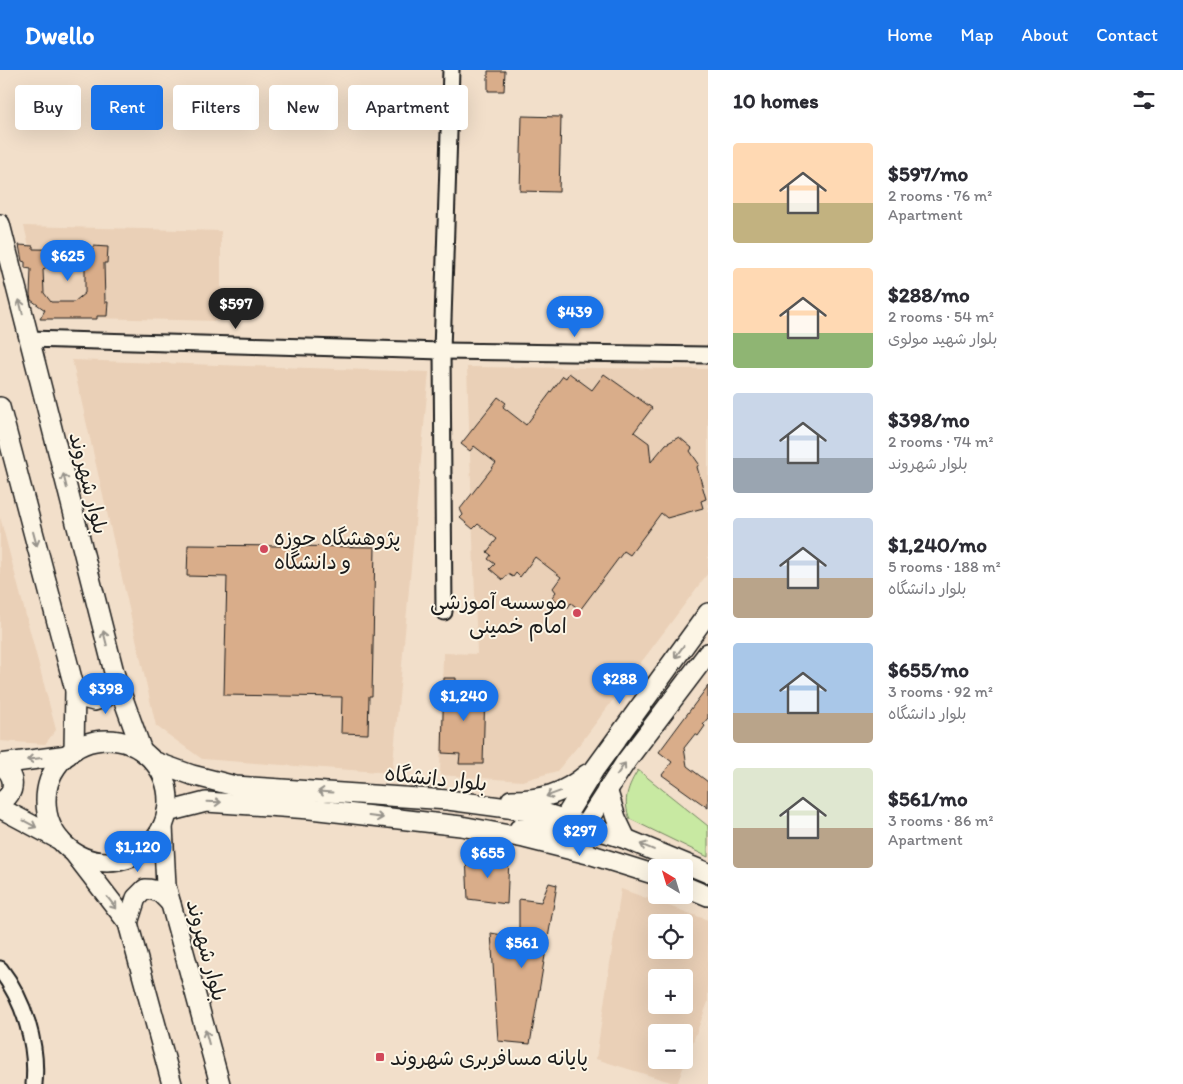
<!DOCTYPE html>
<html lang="en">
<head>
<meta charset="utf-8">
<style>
  :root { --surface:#fff; --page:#f7f7f7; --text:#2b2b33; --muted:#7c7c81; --accent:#1a73e8 }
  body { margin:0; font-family:Itim,"Playpen Sans Arabic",sans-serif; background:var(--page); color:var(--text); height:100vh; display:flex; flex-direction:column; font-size:19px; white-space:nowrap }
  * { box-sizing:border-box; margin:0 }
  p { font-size:16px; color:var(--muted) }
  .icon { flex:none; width:28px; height:28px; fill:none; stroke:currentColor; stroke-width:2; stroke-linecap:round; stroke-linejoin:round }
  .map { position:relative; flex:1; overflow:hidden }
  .drawer { display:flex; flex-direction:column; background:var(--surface); width:475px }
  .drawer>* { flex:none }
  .hud { position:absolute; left:15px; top:15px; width:475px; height:45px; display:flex; gap:10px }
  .needle { width:32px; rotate:322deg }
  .buttons { position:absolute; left:648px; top:789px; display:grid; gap:10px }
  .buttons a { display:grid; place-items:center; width:45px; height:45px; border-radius:5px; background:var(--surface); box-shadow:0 5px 20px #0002; font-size:25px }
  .price { position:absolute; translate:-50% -42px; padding:0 11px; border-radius:18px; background:var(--accent); color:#fff; font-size:16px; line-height:32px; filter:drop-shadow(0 1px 2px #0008) }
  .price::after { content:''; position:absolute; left:50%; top:30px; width:15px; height:11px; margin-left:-8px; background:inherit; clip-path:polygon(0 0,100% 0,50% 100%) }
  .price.selected { background:#222; color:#fff }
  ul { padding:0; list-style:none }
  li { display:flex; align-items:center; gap:15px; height:125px; padding:0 25px }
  li span { display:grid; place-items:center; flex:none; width:140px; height:100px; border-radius:5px; color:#555 }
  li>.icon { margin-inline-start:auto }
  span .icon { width:60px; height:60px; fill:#fffc; stroke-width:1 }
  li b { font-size:21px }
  h2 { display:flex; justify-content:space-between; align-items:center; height:60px; padding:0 25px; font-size:21px }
  .pill { padding:0 18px; border-radius:5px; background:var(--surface); box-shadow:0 5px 20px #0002; font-size:18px; line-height:45px }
  .pill.selected { background:var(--accent); color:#fff }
  header { display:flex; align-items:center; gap:30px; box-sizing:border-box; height:70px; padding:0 25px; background:var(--accent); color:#fff }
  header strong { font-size:24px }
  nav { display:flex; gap:28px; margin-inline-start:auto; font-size:18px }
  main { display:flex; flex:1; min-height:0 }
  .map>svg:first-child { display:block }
</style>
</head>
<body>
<header>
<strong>Dwello</strong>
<nav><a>Home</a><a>Map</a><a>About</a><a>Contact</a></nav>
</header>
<main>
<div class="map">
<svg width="708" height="1014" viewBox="0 0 708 1014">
  <rect width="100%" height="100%" fill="#f2dfca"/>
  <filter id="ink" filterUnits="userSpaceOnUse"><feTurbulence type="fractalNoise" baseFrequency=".02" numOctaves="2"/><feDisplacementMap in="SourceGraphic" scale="10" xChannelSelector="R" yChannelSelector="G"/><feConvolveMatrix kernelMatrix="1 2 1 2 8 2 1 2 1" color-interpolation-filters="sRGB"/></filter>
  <g filter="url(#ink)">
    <g fill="#ead0b7" fill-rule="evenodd">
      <polygon points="24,156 221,161 221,251 46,247"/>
      <polygon points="72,290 429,302 392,703 202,689 156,656"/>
      <polygon points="467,297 708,299 708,503 583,670 557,701 522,711 440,705 443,583 477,584"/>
      <polygon points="0,447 56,660 45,674 0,671"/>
      <path d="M621,819L708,850V932L677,1014L596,989ZM656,852H684V880H656ZM656,908H684V935H656ZM684,962V990H656V962Z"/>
    </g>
    <path fill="#c8e9a2" stroke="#72825f" d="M638,700L708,756V787L630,749C622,731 628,716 638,700Z"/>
    <g fill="#d9ad8a" stroke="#1c1c1c" fill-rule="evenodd">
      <polygon points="488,1 505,1 504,21 488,21"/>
      <polygon points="522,46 561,47 559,122 520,121"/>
      <path d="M19,175L33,176V179L93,180V176L108,177L107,193H104L105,232H108L107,246H97V249H40L45,240L31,230L30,225L31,199L25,198V192L22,191ZM53,191L78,193L85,199V223L74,232H51L44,223L43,200Z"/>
      <polygon points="569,303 592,320 604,304 652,338 634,362 649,373 651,392 666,374 679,367 692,378 690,381 699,394 697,397 706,429 701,431 703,438 667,448 661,443 630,485 624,481 580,540 571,533 567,539 552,527 556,522 553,518 561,507 535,487 520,507 516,503 513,507 508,504 503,510 490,499 495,494 488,489 491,485 487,482 497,469 478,454 473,459 460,448 463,445 460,439 496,393 474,376 470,381 461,374 498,327 506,333 503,337 526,355 563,306 566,308"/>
      <polygon points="188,475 375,477 372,626 369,626 368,664 341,663 342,627 224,625 227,507 187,506"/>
      <polygon points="444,608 456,608 456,617 485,618 483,694 459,694 460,684 442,683"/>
      <polygon points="708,616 708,648 703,654 705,656 698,666 695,664 684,678 687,696 708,712 708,738 662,705 672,692 659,682"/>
      <polygon points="466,786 509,788 507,834 468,829"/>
      <polygon points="549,813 557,815 530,974 498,971 491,863 519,868 519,829 541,832"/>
    </g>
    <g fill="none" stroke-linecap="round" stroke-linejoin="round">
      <g stroke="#1c1c1c" stroke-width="19">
        <g id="minor">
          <polyline points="29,269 442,281 708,285"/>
          <polyline points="444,542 442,281 451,0"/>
          <path d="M0,899C24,930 38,975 34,1014"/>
        </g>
      </g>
      <g stroke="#1c1c1c" stroke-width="22">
        <g id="major">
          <polyline points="0,154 115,606 142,681"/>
          <polyline points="0,337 75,620 74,680"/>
          <polyline points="75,620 83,628 94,631 106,627 114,618 115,606"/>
          <circle cx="107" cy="731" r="61"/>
          <polyline points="153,691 192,705 235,716 448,730 544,743 626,769 708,803"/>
          <polyline points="0,694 68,685"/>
          <path d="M0,695C16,704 17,724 0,732"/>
          <polyline points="607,719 616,748 626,769"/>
          <path d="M511,730C542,730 563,724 587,704"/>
          <polyline points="0,738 60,770"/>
          <polyline points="167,742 206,732 310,739 461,756 524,768 592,785 656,805"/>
          <polyline points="564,749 594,700 708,543"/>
          <polyline points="163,756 166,816 220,1014"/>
          <polyline points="519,759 569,760 585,755 627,690 708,583"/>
          <polyline points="74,783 128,853 172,1014"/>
          <polyline points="684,816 708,826"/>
          <path d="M128,853L136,828L145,819C158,819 162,824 171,834"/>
        </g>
      </g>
      <use href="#minor" stroke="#fcf5e5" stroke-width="15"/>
      <use href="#major" stroke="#fcf5e5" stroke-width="19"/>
    </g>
    <defs><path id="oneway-shaft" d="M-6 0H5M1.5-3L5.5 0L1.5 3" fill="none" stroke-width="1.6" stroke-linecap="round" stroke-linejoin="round" transform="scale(1.25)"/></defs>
    <g stroke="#97938b">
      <use href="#oneway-shaft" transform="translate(21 237) rotate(-104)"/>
      <use href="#oneway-shaft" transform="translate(65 411) rotate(-104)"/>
      <use href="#oneway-shaft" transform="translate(35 469) rotate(75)"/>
      <use href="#oneway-shaft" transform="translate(105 568) rotate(-104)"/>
      <use href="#oneway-shaft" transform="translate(679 582) rotate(126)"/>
      <use href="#oneway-shaft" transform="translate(34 689) rotate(173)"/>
      <use href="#oneway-shaft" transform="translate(621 699) rotate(-55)"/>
      <use href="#oneway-shaft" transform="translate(325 722) rotate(-176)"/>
      <use href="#oneway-shaft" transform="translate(553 724) rotate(160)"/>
      <use href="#oneway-shaft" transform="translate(214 732) rotate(2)"/>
      <use href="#oneway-shaft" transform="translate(376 747) rotate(7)"/>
      <use href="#oneway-shaft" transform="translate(30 754) rotate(28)"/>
      <use href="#oneway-shaft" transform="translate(647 777) rotate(-157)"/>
      <use href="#oneway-shaft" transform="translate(112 833) rotate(52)"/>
      <use href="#oneway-shaft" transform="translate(207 967) rotate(-105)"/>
    </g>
  </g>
  <g fill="#d1495b" stroke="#fcf5e5" stroke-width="2">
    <circle cx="264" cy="479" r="5"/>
    <circle cx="577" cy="543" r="5"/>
    <rect x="375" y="982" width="10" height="10" rx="2.5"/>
  </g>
  <g text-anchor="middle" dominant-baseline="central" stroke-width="4" stroke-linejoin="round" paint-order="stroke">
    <g font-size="21" fill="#1c1c1c" stroke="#fcf5e5">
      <text transform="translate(89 413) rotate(76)">بلوار شهروند</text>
      <text transform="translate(436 708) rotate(6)">بلوار دانشگاه</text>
      <text transform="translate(207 880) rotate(75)">بلوار شهروند</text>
    </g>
    <g font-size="21" fill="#1c1c1c" stroke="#fcf5e5" text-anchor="start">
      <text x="274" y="467">پژوهشگاه حوزه<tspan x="274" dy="24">و دانشگاه</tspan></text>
      <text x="567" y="531" text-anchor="end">موسسه آموزشی<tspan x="567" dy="24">امام خمینی</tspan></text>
      <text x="390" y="987">پایانه مسافربری شهروند</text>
    </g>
  </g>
</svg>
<div class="buttons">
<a><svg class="needle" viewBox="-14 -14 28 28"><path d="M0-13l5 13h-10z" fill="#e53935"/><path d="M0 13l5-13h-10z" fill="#7c7c81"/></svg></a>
<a><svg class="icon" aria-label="locate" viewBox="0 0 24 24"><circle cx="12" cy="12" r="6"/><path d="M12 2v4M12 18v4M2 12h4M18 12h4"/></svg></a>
<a>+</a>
<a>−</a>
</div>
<b class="price" style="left:68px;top:212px">$625</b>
<b class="price selected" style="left:236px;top:260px">$597</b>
<b class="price" style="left:575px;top:268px">$439</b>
<b class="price" style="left:620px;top:635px">$288</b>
<b class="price" style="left:106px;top:645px">$398</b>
<b class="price" style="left:464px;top:652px">$1,240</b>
<b class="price" style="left:580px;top:787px">$297</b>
<b class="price" style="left:138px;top:803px">$1,120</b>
<b class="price" style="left:488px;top:809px">$655</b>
<b class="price" style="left:522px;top:899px">$561</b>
<div class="hud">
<a class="pill">Buy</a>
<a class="pill selected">Rent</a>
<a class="pill">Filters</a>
<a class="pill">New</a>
<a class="pill">Apartment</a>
</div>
</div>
<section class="drawer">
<h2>10 homes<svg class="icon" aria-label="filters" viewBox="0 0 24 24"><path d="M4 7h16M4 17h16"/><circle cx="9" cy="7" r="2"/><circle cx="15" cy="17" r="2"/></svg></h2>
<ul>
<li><span style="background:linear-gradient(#ffd9b3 60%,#c2b280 0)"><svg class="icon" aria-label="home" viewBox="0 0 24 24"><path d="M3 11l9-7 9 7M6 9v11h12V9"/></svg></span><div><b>$597/mo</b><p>2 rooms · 76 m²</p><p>Apartment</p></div></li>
<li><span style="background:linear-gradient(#ffd9b3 65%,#8fb573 0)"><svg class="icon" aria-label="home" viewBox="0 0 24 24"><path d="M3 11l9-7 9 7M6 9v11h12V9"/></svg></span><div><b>$288/mo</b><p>2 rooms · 54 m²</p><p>بلوار شهید مولوی</p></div></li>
<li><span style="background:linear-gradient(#c9d6e8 65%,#9aa5b1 0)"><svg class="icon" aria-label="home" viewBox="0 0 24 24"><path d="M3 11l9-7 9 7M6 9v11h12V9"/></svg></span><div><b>$398/mo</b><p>2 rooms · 74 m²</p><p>بلوار شهروند</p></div></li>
<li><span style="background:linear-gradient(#c9d6e8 60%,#b9a48a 0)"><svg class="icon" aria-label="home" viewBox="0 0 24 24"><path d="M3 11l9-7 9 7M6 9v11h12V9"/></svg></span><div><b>$1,240/mo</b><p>5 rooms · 188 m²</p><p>بلوار دانشگاه</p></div></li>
<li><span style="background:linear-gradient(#a9c7e8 70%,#b9a48a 0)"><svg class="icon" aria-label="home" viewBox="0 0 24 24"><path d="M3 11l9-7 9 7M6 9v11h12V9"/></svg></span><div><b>$655/mo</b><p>3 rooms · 92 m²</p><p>بلوار دانشگاه</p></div></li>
<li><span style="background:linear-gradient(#dfe7d0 60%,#b9a48a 0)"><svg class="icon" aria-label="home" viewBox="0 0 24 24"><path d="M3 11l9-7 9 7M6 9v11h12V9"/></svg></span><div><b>$561/mo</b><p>3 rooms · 86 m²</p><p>Apartment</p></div></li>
</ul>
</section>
</main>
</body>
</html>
